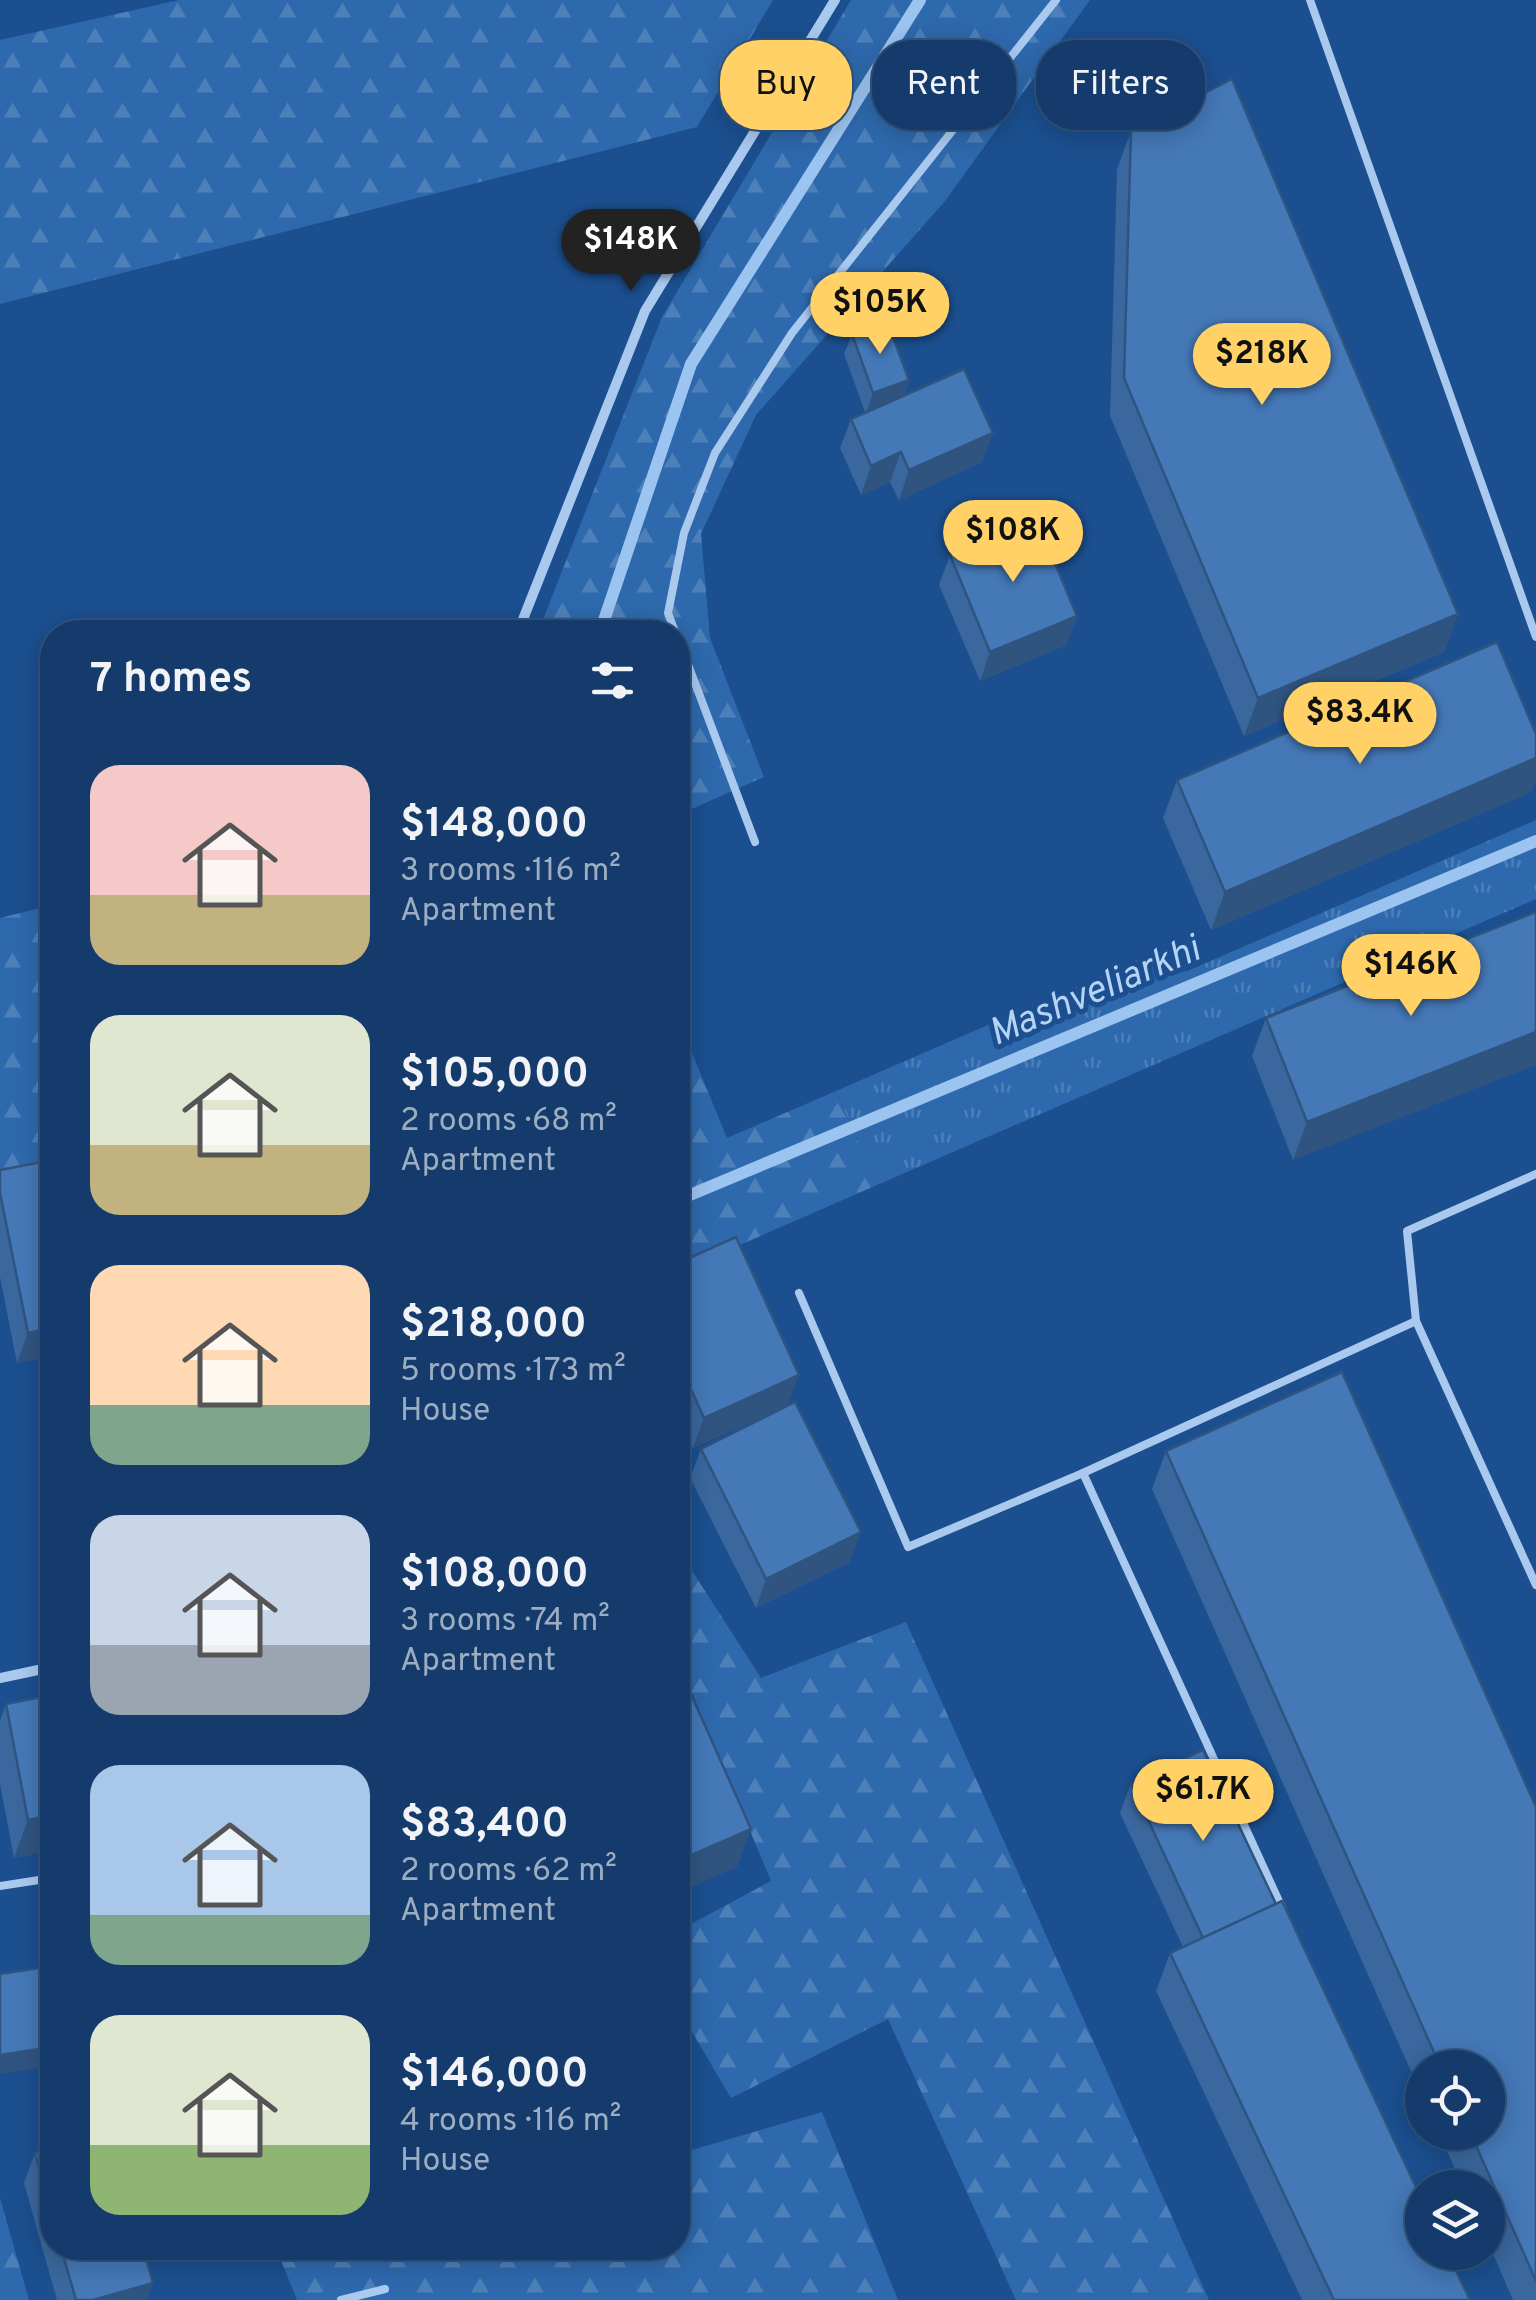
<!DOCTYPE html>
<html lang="en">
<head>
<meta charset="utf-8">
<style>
  :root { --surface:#143b6b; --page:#1d4271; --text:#f1f3f6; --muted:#9dadc1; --line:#33557e; --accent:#ffd166 }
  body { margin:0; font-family:Overpass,sans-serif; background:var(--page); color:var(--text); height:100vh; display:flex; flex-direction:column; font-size:38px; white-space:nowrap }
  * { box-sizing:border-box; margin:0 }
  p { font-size:32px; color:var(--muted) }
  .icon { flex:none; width:55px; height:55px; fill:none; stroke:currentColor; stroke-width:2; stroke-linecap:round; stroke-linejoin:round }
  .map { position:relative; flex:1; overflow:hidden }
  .drawer { position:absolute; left:40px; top:620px; width:650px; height:1640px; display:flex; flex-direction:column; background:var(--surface); border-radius:40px; box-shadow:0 5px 25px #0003,0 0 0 2px var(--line) }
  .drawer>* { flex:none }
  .hud { position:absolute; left:720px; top:40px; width:665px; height:90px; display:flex; gap:20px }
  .fabs { position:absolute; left:1405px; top:2050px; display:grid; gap:20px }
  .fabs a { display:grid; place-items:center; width:100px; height:100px; border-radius:50%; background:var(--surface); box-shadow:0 5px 25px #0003,0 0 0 2px var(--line); font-size:50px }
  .price { position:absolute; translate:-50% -85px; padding:0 22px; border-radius:35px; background:var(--accent); color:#111; font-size:32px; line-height:65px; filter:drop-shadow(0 2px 5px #0008) }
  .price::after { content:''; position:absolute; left:50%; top:60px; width:30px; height:22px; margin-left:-15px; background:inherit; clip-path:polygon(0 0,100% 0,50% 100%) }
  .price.selected { background:#222; color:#fff }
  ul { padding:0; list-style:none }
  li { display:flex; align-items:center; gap:30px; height:250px; padding:0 50px }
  li span { display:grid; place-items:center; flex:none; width:280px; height:200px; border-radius:30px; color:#555 }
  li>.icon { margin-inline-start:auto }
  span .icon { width:120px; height:120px; fill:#fffc; stroke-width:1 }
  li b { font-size:42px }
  h2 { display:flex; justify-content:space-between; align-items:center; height:120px; padding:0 50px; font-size:42px }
  .chip { padding:0 35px; border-radius:40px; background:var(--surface); box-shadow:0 5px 25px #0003,0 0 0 2px var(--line); font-size:35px; line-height:90px }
  .chip.selected { background:var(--accent); color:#111 }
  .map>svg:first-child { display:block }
</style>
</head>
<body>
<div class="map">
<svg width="1536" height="2300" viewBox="0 0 1536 2300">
  <defs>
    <pattern id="grass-tufts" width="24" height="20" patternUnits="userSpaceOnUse" patternTransform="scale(2.5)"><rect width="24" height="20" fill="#2e69ad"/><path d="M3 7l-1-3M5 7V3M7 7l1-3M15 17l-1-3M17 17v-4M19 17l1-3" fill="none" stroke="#4d80b9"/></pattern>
    <pattern id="forest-firs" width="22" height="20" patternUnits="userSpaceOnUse" patternTransform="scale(2.5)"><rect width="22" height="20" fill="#2e69ad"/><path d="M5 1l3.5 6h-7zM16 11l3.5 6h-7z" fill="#4d80b9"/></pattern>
  </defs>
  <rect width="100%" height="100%" fill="#1b4f8f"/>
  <polygon fill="url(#grass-tufts)" points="1536,820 1536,899 877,1185 836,1091 1172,945 1185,972"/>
  <g fill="url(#forest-firs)">
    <polygon points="179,0 773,0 697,127 0,304 0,40"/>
    <polygon points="851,0 1090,0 945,201 756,415 701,534 710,638 764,777 678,815 678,632 538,632 662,317"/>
    <polygon points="52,905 52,1165 0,1173 0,918"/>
    <polygon points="678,1019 727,1138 836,1091 877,1185 678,1272"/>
    <polygon points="678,1549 761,1678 906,1622 1209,2300 1016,2300 888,2019 731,2098 678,2008 678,1931 771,1881 678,1659"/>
    <polygon points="822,2112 898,2300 297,2300 276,2248 678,2248 678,2154"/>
    <polygon points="0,2198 29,2300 0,2300"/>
  </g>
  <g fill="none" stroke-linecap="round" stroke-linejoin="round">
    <g stroke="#9cc4f0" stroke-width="12">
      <polyline points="600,632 691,364 920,0"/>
      <polyline points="678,1200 1536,841"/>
    </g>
    <g stroke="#a9c9ee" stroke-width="8">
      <polyline points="1310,0 1536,637"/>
      <polyline points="675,632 668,613 684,533 715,453 792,333 1056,0"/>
      <polyline points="678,638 755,842"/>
      <polyline points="799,1293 908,1547 1083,1473"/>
      <polyline points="1416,1321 1407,1231 1536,1174"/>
      <polyline points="0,1886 52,1878"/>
      <polyline points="1283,1910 1083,1473 1416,1321 1536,1585"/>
      <polyline points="341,2300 385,2289"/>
    </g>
    <g stroke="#a9c9ee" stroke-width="10">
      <polyline points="518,632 645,311 835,0"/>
      <polyline points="0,1678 52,1667"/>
    </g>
  </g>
  <g fill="#3a679d">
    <polygon points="1131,131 1458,614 1444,652 1244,736 1110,416 1117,169"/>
    <polygon points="852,334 909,380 903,396 982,462 899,500 890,482 861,495 840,448 851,419 865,412 844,354"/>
    <polygon points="950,555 1077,616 1066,645 980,681 939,585"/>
    <polygon points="1536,734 1536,779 1531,792 1211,930 1163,818 1177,780"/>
    <polygon points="1536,912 1293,1160 1252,1056 1266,1018"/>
    <polygon points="52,1160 52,1356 17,1363 0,1277 0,1170"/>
    <polygon points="678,1263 788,1405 693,1448 678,1413"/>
    <polygon points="701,1449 850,1562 756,1608 690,1478"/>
    <polygon points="1166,1451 1536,1807 1536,2300 1513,2300 1488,2242 1488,2188 1463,2188 1439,2132 1488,2132 1488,2068 1422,2068 1422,2096 1152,1489"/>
    <polygon points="52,1695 52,1850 14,1858 0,1784 0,1720 6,1704"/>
    <polygon points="1131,1783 1276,1904 1470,2300 1302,2300 1156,1991 1170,1953 1183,1947 1120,1813"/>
    <polygon points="52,2148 52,2248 143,2248 153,2283 147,2300 57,2300 24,2183 35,2153"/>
  </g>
  <g fill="#305480">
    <polygon points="909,380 901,400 866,413 873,393"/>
    <polygon points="993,433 982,462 899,500 909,470"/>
    <polygon points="901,452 890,482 861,495 871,466"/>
    <polygon points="1458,614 1444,652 1244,736 1258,698"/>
    <polygon points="1077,616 1066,645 980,681 990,652"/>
    <polygon points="1536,758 1536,779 1531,792 1211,930 1225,892"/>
    <polygon points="1536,1032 1536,1065 1293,1160 1307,1122"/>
    <polygon points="52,1328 52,1356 17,1363 28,1333"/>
    <polygon points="799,1375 788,1405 693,1448 704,1418"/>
    <polygon points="861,1532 850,1562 756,1608 766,1579"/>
    <polygon points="52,1815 52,1850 14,1858 28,1820"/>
    <polygon points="751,1829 737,1867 678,1893 678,1861"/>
    <polygon points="52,2047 52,2066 0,2074 0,2055"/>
    <polygon points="153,2283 147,2300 93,2300"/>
  </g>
  <g fill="#4478b7" stroke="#305480" stroke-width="2.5">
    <polygon points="1232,79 1458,614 1258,698 1124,378 1131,131"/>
    <polygon points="887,321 909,380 873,393 852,334"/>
    <polygon points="964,369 993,433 909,470 901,452 871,466 851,419"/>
    <polygon points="1036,518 1077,616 990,652 950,555"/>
    <polygon points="1497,642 1536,734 1536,758 1225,892 1177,780"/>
    <polygon points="1536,912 1536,1032 1307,1122 1266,1018"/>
    <polygon points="52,1160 52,1328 28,1333 0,1193 0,1170"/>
    <polygon points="736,1237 799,1375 704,1418 678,1360 678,1263"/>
    <polygon points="1342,1372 1536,1807 1536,2281 1470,2132 1488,2132 1488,2068 1441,2068 1166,1451"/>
    <polygon points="795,1402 861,1532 766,1579 701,1449"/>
    <polygon points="678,1665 751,1829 678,1861"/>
    <polygon points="52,1695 52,1815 28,1820 6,1704"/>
    <polygon points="1203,1750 1276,1904 1203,1938 1131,1783"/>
    <polygon points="1282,1901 1422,2200 1422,2252 1447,2252 1470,2300 1334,2300 1170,1953"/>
    <polygon points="52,1966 52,2047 0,2055 0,1974"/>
    <polygon points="52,2148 52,2216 35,2153"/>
    <polygon points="61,2248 143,2248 153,2283 93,2300 76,2300"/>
  </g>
  <g text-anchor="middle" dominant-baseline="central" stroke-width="10" stroke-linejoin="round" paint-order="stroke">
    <g font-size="38" font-style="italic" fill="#b5d3f5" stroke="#1b4f8f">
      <text transform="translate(1095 993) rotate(-23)">Mashveliarkhi</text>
    </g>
  </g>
</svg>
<div class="fabs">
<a><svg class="icon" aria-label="locate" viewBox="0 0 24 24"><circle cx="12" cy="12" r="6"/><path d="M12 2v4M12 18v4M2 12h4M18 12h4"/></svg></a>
<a><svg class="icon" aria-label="layers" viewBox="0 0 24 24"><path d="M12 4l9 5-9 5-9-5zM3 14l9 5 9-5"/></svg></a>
</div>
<b class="price selected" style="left:631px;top:294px">$148K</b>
<b class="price" style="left:880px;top:357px">$105K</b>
<b class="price" style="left:1262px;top:408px">$218K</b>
<b class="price" style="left:1013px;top:585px">$108K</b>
<b class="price" style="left:1360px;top:767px">$83.4K</b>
<b class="price" style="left:1411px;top:1019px">$146K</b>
<b class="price" style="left:1203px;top:1844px">$61.7K</b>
<div class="hud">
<a class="chip selected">Buy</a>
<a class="chip">Rent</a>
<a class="chip">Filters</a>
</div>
<section class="drawer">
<h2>7 homes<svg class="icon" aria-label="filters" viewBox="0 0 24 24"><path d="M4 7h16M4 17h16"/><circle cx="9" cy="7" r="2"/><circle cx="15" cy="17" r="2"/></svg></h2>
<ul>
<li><span style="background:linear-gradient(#f6c9c9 65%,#c2b280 0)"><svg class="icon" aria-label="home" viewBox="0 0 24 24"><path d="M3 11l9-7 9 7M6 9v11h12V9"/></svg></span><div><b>$148,000</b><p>3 rooms · 116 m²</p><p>Apartment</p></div></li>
<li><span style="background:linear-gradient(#dfe7d0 65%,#c2b280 0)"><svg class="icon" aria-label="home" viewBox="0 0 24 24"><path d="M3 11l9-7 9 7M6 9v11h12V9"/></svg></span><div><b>$105,000</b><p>2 rooms · 68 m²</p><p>Apartment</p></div></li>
<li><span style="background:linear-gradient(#ffd9b3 70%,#7fa58c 0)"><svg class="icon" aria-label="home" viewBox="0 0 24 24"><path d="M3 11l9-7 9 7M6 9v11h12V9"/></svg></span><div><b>$218,000</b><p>5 rooms · 173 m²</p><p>House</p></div></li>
<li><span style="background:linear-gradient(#c9d6e8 65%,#9aa5b1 0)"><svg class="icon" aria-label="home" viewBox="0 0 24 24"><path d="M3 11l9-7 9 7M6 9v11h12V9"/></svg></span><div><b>$108,000</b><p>3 rooms · 74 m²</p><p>Apartment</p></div></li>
<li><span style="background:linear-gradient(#a9c7e8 75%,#7fa58c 0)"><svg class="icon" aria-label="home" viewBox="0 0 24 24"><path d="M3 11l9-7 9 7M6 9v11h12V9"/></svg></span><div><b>$83,400</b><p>2 rooms · 62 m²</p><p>Apartment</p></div></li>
<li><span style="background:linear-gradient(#dfe7d0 65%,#8fb573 0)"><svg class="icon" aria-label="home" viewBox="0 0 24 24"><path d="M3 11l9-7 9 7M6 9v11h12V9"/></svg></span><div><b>$146,000</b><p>4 rooms · 116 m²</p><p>House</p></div></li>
</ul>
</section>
</div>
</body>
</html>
